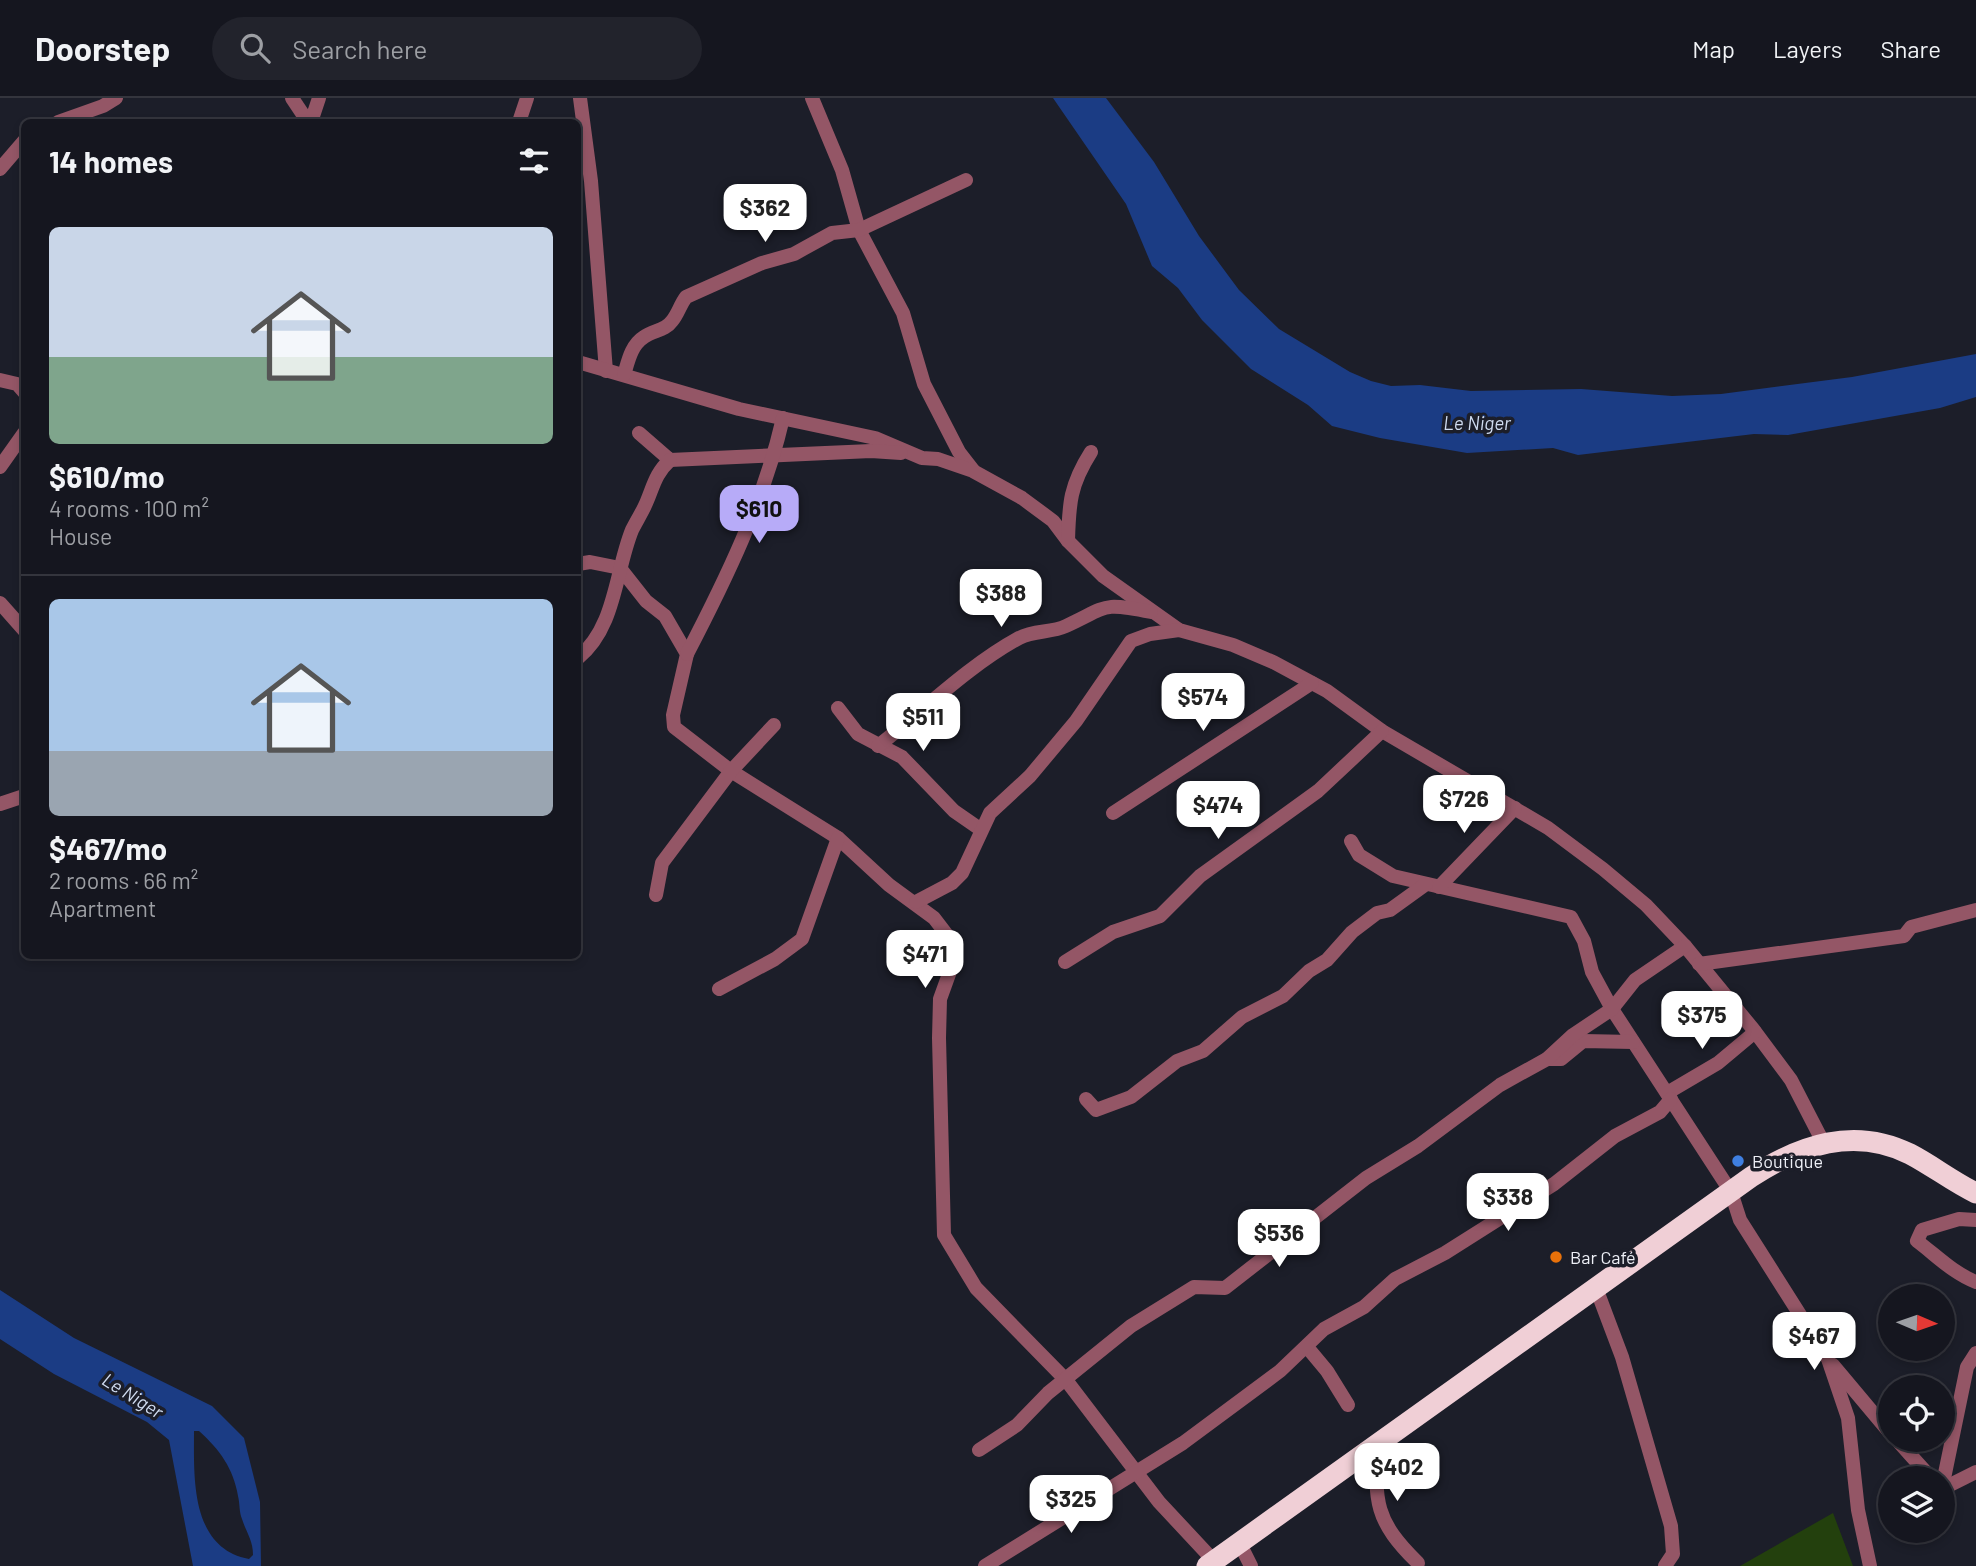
<!DOCTYPE html>
<html lang="en">
<head>
<meta charset="utf-8">
<style>
  :root { --surface:#15161f; --page:#22232c; --text:#f1f3f6; --muted:#9d9fa4; --line:#34353d; --accent:#b7abf8 }
  body { margin:0; font-family:Barlow,sans-serif; background:var(--page); color:var(--text); height:100vh; display:flex; flex-direction:column; font-size:26px; white-space:nowrap }
  * { box-sizing:border-box; margin:0 }
  p { font-size:23px; color:var(--muted) }
  .icon { flex:none; width:38px; height:38px; fill:none; stroke:currentColor; stroke-width:2; stroke-linecap:round; stroke-linejoin:round }
  .map { position:relative; flex:1; overflow:hidden }
  .side { position:absolute; left:21px; top:21px; width:560px; height:840px; display:flex; flex-direction:column; background:var(--surface); border-radius:10px; box-shadow:0 4px 10px #0003,0 0 0 2px var(--line) }
  .side>* { flex:none }
  .needle { width:46px; rotate:92deg }
  .buttons { position:absolute; left:1878px; top:1186px; display:grid; gap:14px }
  .buttons a { display:grid; place-items:center; width:77px; height:77px; border-radius:50%; background:var(--surface); box-shadow:0 4px 10px #0003,0 0 0 2px var(--line); font-size:35px }
  .price { position:absolute; translate:-50% -60px; padding:0 16px; border-radius:14px; background:#fff; color:#222; font-size:23px; line-height:46px; filter:drop-shadow(0 2px 4px #0008) }
  .price::after { content:''; position:absolute; left:50%; top:42px; width:21px; height:16px; margin-left:-10px; background:inherit; clip-path:polygon(0 0,100% 0,50% 100%) }
  .price.on { background:var(--accent); color:#111 }
  ul { padding:0; list-style:none }
  li { display:grid; align-content:center; gap:14px; height:371px; padding:0 28px }
  li+li { border-top:2px solid var(--line) }
  li span { display:grid; place-items:center; height:217px; border-radius:10px; color:#555 }
  li>.icon { margin-inline-start:auto }
  span .icon { width:126px; height:126px; fill:#fffc; stroke-width:1 }
  li b { font-size:30px }
  h2 { display:flex; justify-content:space-between; align-items:center; height:84px; padding:0 28px; font-size:30px }
  header { display:flex; align-items:center; gap:42px; box-sizing:border-box; height:98px; padding:0 35px; background:var(--surface); border-bottom:2px solid var(--line) }
  header strong { font-size:33px }
  nav { display:flex; gap:38px; margin-inline-start:auto; font-size:24px }
  .search { width:490px; height:63px; background:var(--page); display:flex; align-items:center; gap:18px; box-sizing:border-box; padding:0 24px; border-radius:38px; color:var(--muted); font-size:26px }
  .map>svg:first-child { display:block }
</style>
</head>
<body>
<header>
<strong>Doorstep</strong>
<div class="search"><svg class="icon" aria-label="search" viewBox="0 0 24 24"><circle cx="10" cy="10" r="6"/><path d="M15 15l6 6"/></svg>Search here</div>
<nav><a>Map</a><a>Layers</a><a>Share</a></nav>
</header>
<div class="map">
<svg width="1976" height="1468" viewBox="0 0 1976 1468">
  <rect width="100%" height="100%" fill="#1c1e29"/>
  <polygon fill="#23400d" points="1833,1415 1853,1468 1740,1468"/>
  <g fill="#1b3c84" fill-rule="evenodd">
    <polygon points="1053,0 1106,0 1154,64 1199,138 1239,192 1279,231 1350,274 1371,283 1391,288 1420,287 1471,293 1581,291 1672,298 1721,296 1852,279 1976,256 1976,299 1940,310 1788,337 1754,336 1578,357 1553,350 1467,355 1380,340 1332,328 1308,307 1251,271 1202,222 1178,190 1152,168 1126,106"/>
    <path d="M0,1192L74,1240L212,1308L244,1340L260,1404L261,1468H193L169,1342L147,1324L54,1276L0,1241ZM194,1333H199C220,1352 233,1370 238,1398C240,1406 239,1414 242,1421C246,1434 253,1442 253,1457L249,1461C190,1450 194,1379 194,1333Z"/>
  </g>
  <g fill="none" stroke-linecap="round" stroke-linejoin="round">
    <g stroke="#945666" stroke-width="14">
      <polyline points="292,0 308,24"/>
      <polyline points="580,0 591,83 606,273"/>
      <polyline points="812,0 842,72 859,132 903,215 924,286 959,354 973,372"/>
      <polyline points="58,24 103,8 116,0"/>
      <polyline points="311,24 319,0"/>
      <polyline points="519,24 527,0"/>
      <polyline points="0,71 24,43"/>
      <polyline points="578,264 739,311 875,340 922,360 938,361 973,373 1022,400 1053,423 1068,443 1103,478 1179,532 1233,547 1273,564 1327,593 1382,633 1548,730 1603,771 1646,807 1685,848 1753,931 1791,982 1823,1044"/>
      <path d="M624,277C628,264 631,247 644,239C653,232 665,233 672,223C678,216 680,207 686,199L762,165L794,156L832,135L859,132L966,82"/>
      <polyline points="0,282 17,286 24,294"/>
      <polyline points="639,335 670,362 871,353 901,355"/>
      <polyline points="0,369 24,335"/>
      <path d="M1068,443C1069,405 1070,387 1091,354"/>
      <polyline points="578,466 590,464 620,470 646,503 665,518 687,556 673,617 674,629 731,673 838,740 889,787 934,820 947,837 953,865 940,901 939,940 944,1137 976,1190 1066,1282 1159,1404 1214,1463"/>
      <polyline points="0,505 24,532"/>
      <path d="M687,556C726,481 764,403 783,320"/>
      <path d="M578,560C616,529 615,474 632,432C637,422 643,413 647,403C654,386 656,375 670,362"/>
      <polyline points="838,610 858,636 902,659 954,713 980,731"/>
      <path d="M878,648C924,612 968,568 1019,540C1034,532 1051,535 1066,528C1109,508 1101,504 1151,514"/>
      <polyline points="0,706 24,698"/>
      <polyline points="1113,715 1312,585"/>
      <polyline points="1351,743 1359,757 1393,778 1571,819 1584,843 1592,874 1612,911 1731,1094 1740,1122 1828,1261 1848,1320 1858,1412 1870,1468"/>
      <polyline points="1439,789 1515,710"/>
      <polyline points="656,797 662,765 731,673 774,627"/>
      <polyline points="916,804 952,785 962,775 990,715 1030,678 1076,623 1131,543 1150,536 1179,532"/>
      <polyline points="1065,864 1113,834 1160,818 1200,778 1318,693 1382,633"/>
      <polyline points="1699,866 1904,838 1911,829 1976,812"/>
      <polyline points="719,891 775,861 802,841 838,740"/>
      <polyline points="1547,961 1561,961 1583,943 1633,944"/>
      <polyline points="1667,995 1718,965 1755,934"/>
      <polyline points="1086,1001 1096,1012 1131,999 1177,963 1203,953 1242,919 1283,898 1309,873 1327,862 1352,834 1377,815 1390,812 1426,786"/>
      <path d="M1976,1122L1959,1121L1922,1132L1917,1143C1937,1158 1953,1175 1976,1184"/>
      <polyline points="1596,1190 1622,1259 1671,1428 1673,1456 1665,1468"/>
      <polyline points="1307,1249 1327,1273 1348,1307"/>
      <polyline points="1833,1267 1890,1335"/>
      <polyline points="1897,1342 1932,1381"/>
      <path d="M1378,1346C1374,1404 1375,1423 1418,1465"/>
      <polyline points="979,1352 1017,1327 1048,1295 1131,1228 1194,1189 1225,1190 1366,1080 1418,1048 1500,987 1547,961 1573,937 1612,911 1635,882 1685,848"/>
      <polyline points="1942,1390 1967,1269 1976,1255"/>
      <polyline points="1942,1391 1976,1374"/>
      <polyline points="1240,1446 1251,1468"/>
      <polyline points="985,1468 1183,1345 1280,1273 1324,1231 1364,1209 1395,1181 1445,1155 1554,1086 1615,1038 1660,1014 1671,1001"/>
    </g>
    <path stroke="#f0cfd6" stroke-width="21" d="M1207,1468L1751,1079C1800,1047 1854,1028 1910,1056C1933,1068 1953,1084 1976,1095"/>
  </g>
  <circle fill="#3f7fe0" stroke="#1c1e29" stroke-width="2.5" cx="1738" cy="1063" r="7"/>
  <circle fill="#e8710a" stroke="#1c1e29" stroke-width="2.5" cx="1556" cy="1159" r="7"/>
  <g text-anchor="middle" dominant-baseline="central" stroke-width="7" stroke-linejoin="round" paint-order="stroke">
    <g font-size="18" fill="#edeff6" stroke="#1c1e29" text-anchor="start">
      <text x="1752" y="1063">Boutique</text>
      <text x="1570" y="1159">Bar Café</text>
    </g>
    <g font-size="19" font-style="italic" fill="#d0dcf1" stroke="#1c1e29">
      <text x="1477" y="324">Le Niger</text>
      <text transform="translate(133 1297) rotate(32)">Le Niger</text>
    </g>
  </g>
</svg>
<div class="buttons">
<a><svg class="needle" viewBox="-14 -14 28 28"><path d="M0-13l5 13h-10z" fill="#e53935"/><path d="M0 13l5-13h-10z" fill="#9d9fa4"/></svg></a>
<a><svg class="icon" aria-label="locate" viewBox="0 0 24 24"><circle cx="12" cy="12" r="6"/><path d="M12 2v4M12 18v4M2 12h4M18 12h4"/></svg></a>
<a><svg class="icon" aria-label="layers" viewBox="0 0 24 24"><path d="M12 4l9 5-9 5-9-5zM3 14l9 5 9-5"/></svg></a>
</div>
<b class="price" style="left:765px;top:146px">$362</b>
<b class="price on" style="left:759px;top:447px">$610</b>
<b class="price" style="left:1001px;top:531px">$388</b>
<b class="price" style="left:1203px;top:635px">$574</b>
<b class="price" style="left:923px;top:655px">$511</b>
<b class="price" style="left:1464px;top:737px">$726</b>
<b class="price" style="left:1218px;top:743px">$474</b>
<b class="price" style="left:925px;top:892px">$471</b>
<b class="price" style="left:1702px;top:953px">$375</b>
<b class="price" style="left:1508px;top:1135px">$338</b>
<b class="price" style="left:1279px;top:1171px">$536</b>
<b class="price" style="left:1814px;top:1274px">$467</b>
<b class="price" style="left:1397px;top:1405px">$402</b>
<b class="price" style="left:1071px;top:1437px">$325</b>
<section class="side">
<h2>14 homes<svg class="icon" aria-label="filters" viewBox="0 0 24 24"><path d="M4 7h16M4 17h16"/><circle cx="9" cy="7" r="2"/><circle cx="15" cy="17" r="2"/></svg></h2>
<ul>
<li><span style="background:linear-gradient(#c9d6e8 60%,#7fa58c 0)"><svg class="icon" aria-label="home" viewBox="0 0 24 24"><path d="M3 11l9-7 9 7M6 9v11h12V9"/></svg></span><div><b>$610/mo</b><p>4 rooms · 100 m²</p><p>House</p></div></li>
<li><span style="background:linear-gradient(#a9c7e8 70%,#9aa5b1 0)"><svg class="icon" aria-label="home" viewBox="0 0 24 24"><path d="M3 11l9-7 9 7M6 9v11h12V9"/></svg></span><div><b>$467/mo</b><p>2 rooms · 66 m²</p><p>Apartment</p></div></li>
</ul>
</section>
</div>
</body>
</html>
